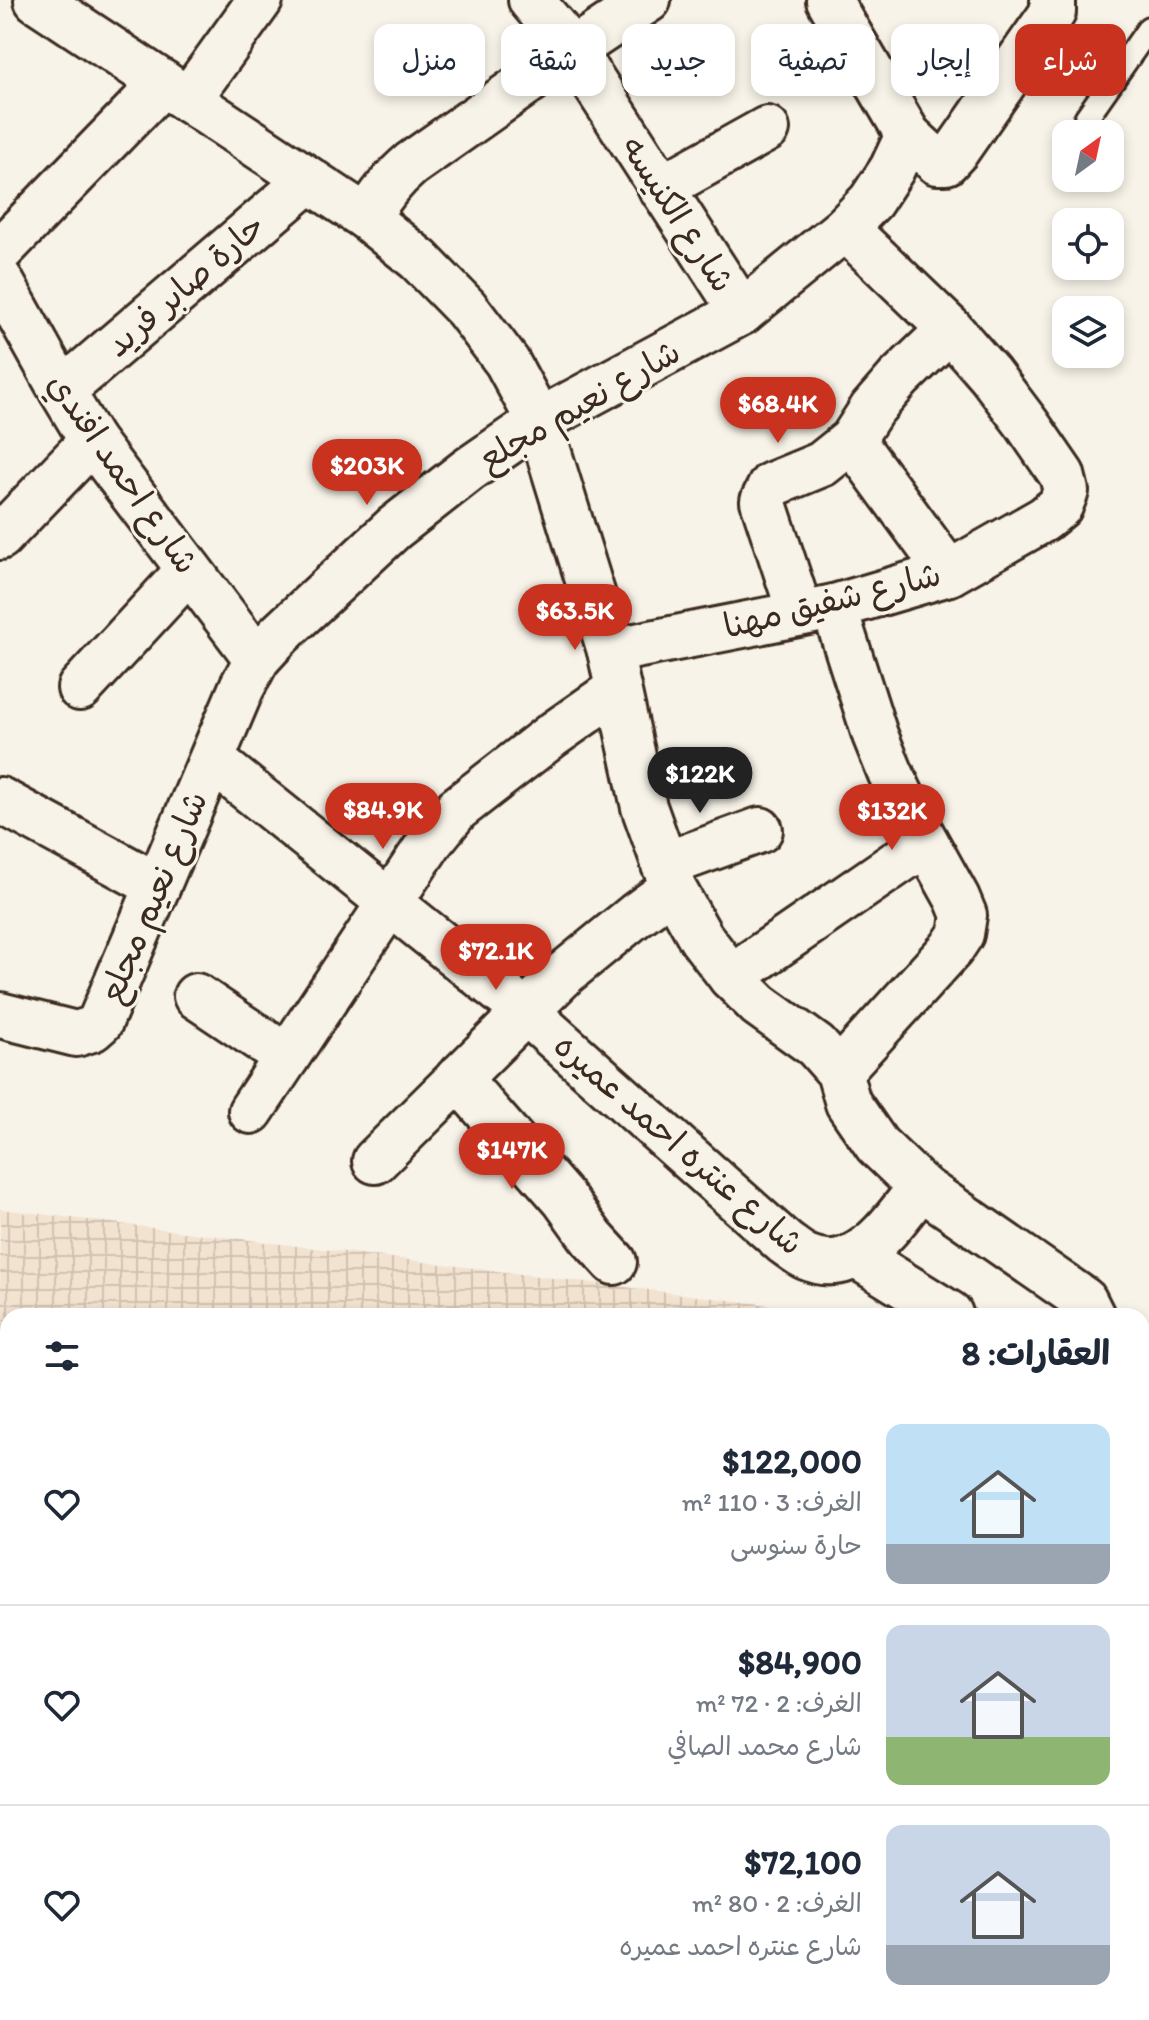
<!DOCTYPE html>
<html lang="ar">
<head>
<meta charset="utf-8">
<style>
  :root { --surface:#fff; --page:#f2f2f3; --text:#1f2937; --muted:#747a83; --line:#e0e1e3; --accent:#c8321e }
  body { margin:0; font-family:Itim,"Playpen Sans Arabic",sans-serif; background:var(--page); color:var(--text); direction:rtl; height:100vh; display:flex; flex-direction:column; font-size:30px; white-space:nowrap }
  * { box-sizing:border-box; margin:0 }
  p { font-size:26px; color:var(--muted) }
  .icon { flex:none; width:44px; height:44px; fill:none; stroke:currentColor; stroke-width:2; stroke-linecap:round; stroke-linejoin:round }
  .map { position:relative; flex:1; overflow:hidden; direction:ltr }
  .drawer { position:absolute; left:0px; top:1308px; width:1150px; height:712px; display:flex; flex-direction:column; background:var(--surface); border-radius:24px 24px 0 0; box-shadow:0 4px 12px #0003; direction:rtl }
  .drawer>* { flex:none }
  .banner { position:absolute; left:24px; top:24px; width:1102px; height:72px; direction:rtl; display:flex; gap:16px }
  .needle { width:52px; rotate:33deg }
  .tools { position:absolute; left:1052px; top:120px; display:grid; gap:16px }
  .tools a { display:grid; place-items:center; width:72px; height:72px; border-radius:16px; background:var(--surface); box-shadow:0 4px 12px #0003; font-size:40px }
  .price { position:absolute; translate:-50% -68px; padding:0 18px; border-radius:28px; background:var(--accent); color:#fff; font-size:26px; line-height:52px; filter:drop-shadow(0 2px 4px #0008) }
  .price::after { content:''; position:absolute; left:50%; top:48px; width:24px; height:18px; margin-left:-12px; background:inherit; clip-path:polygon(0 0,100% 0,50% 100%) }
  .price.current { background:#222; color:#fff }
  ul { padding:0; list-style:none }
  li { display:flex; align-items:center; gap:24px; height:200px; padding:0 40px }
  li+li { border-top:2px solid var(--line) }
  li span { display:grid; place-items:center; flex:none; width:224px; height:160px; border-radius:16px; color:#555 }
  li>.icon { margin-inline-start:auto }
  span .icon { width:96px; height:96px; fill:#fffc; stroke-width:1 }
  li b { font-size:34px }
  h2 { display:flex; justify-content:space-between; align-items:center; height:96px; padding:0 40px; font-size:34px }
  .tag { padding:0 28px; border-radius:16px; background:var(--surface); box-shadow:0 4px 12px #0003; font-size:28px; line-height:72px }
  .tag.current { background:var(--accent); color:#fff }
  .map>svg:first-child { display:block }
</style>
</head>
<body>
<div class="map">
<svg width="1149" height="2020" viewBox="0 0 1149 2020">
  <defs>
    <pattern id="industrial-grid" width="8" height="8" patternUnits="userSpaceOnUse" patternTransform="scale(2)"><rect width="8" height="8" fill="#f2e2d0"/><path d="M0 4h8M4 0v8" fill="none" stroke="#d0c2b2"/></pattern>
  </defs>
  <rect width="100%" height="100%" fill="#f7f3e8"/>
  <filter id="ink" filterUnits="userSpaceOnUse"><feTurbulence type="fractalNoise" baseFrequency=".0125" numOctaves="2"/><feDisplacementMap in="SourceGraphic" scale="16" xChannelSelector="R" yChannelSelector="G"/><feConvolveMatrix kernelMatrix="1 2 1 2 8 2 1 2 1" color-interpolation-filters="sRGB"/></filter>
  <g filter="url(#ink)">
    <polygon fill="url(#industrial-grid)" points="0,1209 857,1316 8,1316 8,2012 1142,2012 1142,1351 1149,1352 1149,2020 0,2020"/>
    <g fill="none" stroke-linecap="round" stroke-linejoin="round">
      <g stroke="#3b2a1e" stroke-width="28">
        <g id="lane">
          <polyline points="1086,118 1149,28"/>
          <polyline points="0,1911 8,1916"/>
          <polyline points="105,2012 110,2020"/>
        </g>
      </g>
      <g stroke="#3b2a1e" stroke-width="50">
        <g id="street">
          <polyline points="37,0 367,218 419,260 466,308 507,362 539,421 610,651 644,807 673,888 701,938 731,977 759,1005 816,1046 839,1072 848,1103 877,1145 921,1187 1084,1300 1092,1316"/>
          <polyline points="531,0 573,50 742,312"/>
          <polyline points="829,0 908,135 937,162 946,162 957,150 1053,12 1053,0"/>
          <polyline points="188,100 260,0"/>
          <polyline points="661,188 767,129"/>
          <path d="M367,218C379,197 392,180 411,164L573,50L648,0"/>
          <polyline points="0,251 163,83"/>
          <polyline points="0,280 62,391 92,441 257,659"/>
          <polyline points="62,391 309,180"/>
          <polyline points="852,440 949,573"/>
          <polyline points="0,537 92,441"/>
          <polyline points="834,607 875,735 890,772 907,808 957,898 964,915 961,934 951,949 839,1072"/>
          <polyline points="800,613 763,501 771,485 822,464 852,440 872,409 899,378 950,329"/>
          <polyline points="610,651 834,607 949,573 1044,519 1060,506 1066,491 1062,475 1027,424 990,375 950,329 845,228"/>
          <polyline points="80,688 189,570"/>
          <path d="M212,760L525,1011L785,1243C791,1247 799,1254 806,1257C858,1280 893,1221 921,1187"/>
          <polyline points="0,800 158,886"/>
          <polyline points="664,865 760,830"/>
          <polyline points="731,977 926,843"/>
          <polyline points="196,996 287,1057"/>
          <polyline points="0,1015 76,1034 92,1029 100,1022 242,687 257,659 279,635 394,528 468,470 539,421 742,312 845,228 871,201 892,169 908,135"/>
          <polyline points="458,1078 564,1199 592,1238 614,1262"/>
          <polyline points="251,1111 430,842 457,809 551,736 618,689"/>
          <polyline points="375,1161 565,973 636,915 673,888"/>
          <polyline points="857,1256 950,1314"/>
        </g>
      </g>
      <use href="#lane" stroke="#f7f3e8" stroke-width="22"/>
      <use href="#street" stroke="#f7f3e8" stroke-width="44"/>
    </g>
  </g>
  <g text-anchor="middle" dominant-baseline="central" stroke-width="6" stroke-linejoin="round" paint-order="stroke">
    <g font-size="34" fill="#3b2a1e" stroke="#f7f3e8">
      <text transform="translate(678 214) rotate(57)">شارع الكنيسه</text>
      <text transform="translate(185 285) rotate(-41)">حارة صابر فريد</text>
      <text transform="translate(579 405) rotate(-30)">شارع نعيم مجلع</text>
      <text transform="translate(123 473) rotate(55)">شارع احمد افندي</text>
      <text transform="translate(832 600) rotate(-14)">شارع شفيق مهنا</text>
      <text transform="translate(153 897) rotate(-67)">شارع نعيم مجلع</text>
      <text transform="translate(679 1144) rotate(41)">شارع عنتره احمد عميره</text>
    </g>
  </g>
</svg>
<div class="tools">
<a><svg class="needle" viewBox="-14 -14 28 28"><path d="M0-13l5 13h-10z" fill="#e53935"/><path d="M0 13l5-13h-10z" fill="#747a83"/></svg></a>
<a><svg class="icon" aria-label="locate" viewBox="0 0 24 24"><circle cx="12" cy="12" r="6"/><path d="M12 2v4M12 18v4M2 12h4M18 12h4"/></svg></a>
<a><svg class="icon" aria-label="layers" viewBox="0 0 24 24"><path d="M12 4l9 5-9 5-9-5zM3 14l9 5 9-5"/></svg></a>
</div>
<b class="price" style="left:778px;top:445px">$68.4K</b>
<b class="price" style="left:367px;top:507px">$203K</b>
<b class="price" style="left:575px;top:652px">$63.5K</b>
<b class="price current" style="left:700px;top:815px">$122K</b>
<b class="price" style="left:383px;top:851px">$84.9K</b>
<b class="price" style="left:892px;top:852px">$132K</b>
<b class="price" style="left:496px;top:992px">$72.1K</b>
<b class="price" style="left:512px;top:1191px">$147K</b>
<div class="banner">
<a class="tag current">شراء</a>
<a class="tag">إيجار</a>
<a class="tag">تصفية</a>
<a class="tag">جديد</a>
<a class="tag">شقة</a>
<a class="tag">منزل</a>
</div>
<section class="drawer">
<h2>العقارات: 8<svg class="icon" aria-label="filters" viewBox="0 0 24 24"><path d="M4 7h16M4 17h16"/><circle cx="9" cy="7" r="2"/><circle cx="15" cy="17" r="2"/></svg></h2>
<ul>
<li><span style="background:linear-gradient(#bfe0f5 75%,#9aa5b1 0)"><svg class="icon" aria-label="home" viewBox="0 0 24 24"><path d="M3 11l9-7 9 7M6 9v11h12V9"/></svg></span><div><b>$122,000</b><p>الغرف: 3 · 110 m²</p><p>حارة سنوسى</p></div><svg class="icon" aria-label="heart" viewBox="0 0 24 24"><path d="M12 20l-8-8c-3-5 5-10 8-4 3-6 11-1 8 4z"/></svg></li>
<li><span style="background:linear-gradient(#c9d6e8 70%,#8fb573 0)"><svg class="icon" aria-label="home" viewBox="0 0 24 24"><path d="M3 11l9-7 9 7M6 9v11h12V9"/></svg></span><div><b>$84,900</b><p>الغرف: 2 · 72 m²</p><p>شارع محمد الصافي</p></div><svg class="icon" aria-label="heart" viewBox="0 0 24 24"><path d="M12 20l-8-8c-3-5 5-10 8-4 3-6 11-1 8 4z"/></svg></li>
<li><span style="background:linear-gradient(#c9d6e8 75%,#9aa5b1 0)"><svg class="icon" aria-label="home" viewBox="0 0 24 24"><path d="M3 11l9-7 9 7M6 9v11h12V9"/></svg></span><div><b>$72,100</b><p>الغرف: 2 · 80 m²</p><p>شارع عنتره احمد عميره</p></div><svg class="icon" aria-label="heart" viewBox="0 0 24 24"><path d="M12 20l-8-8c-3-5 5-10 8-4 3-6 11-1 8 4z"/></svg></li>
</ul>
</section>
</div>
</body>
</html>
